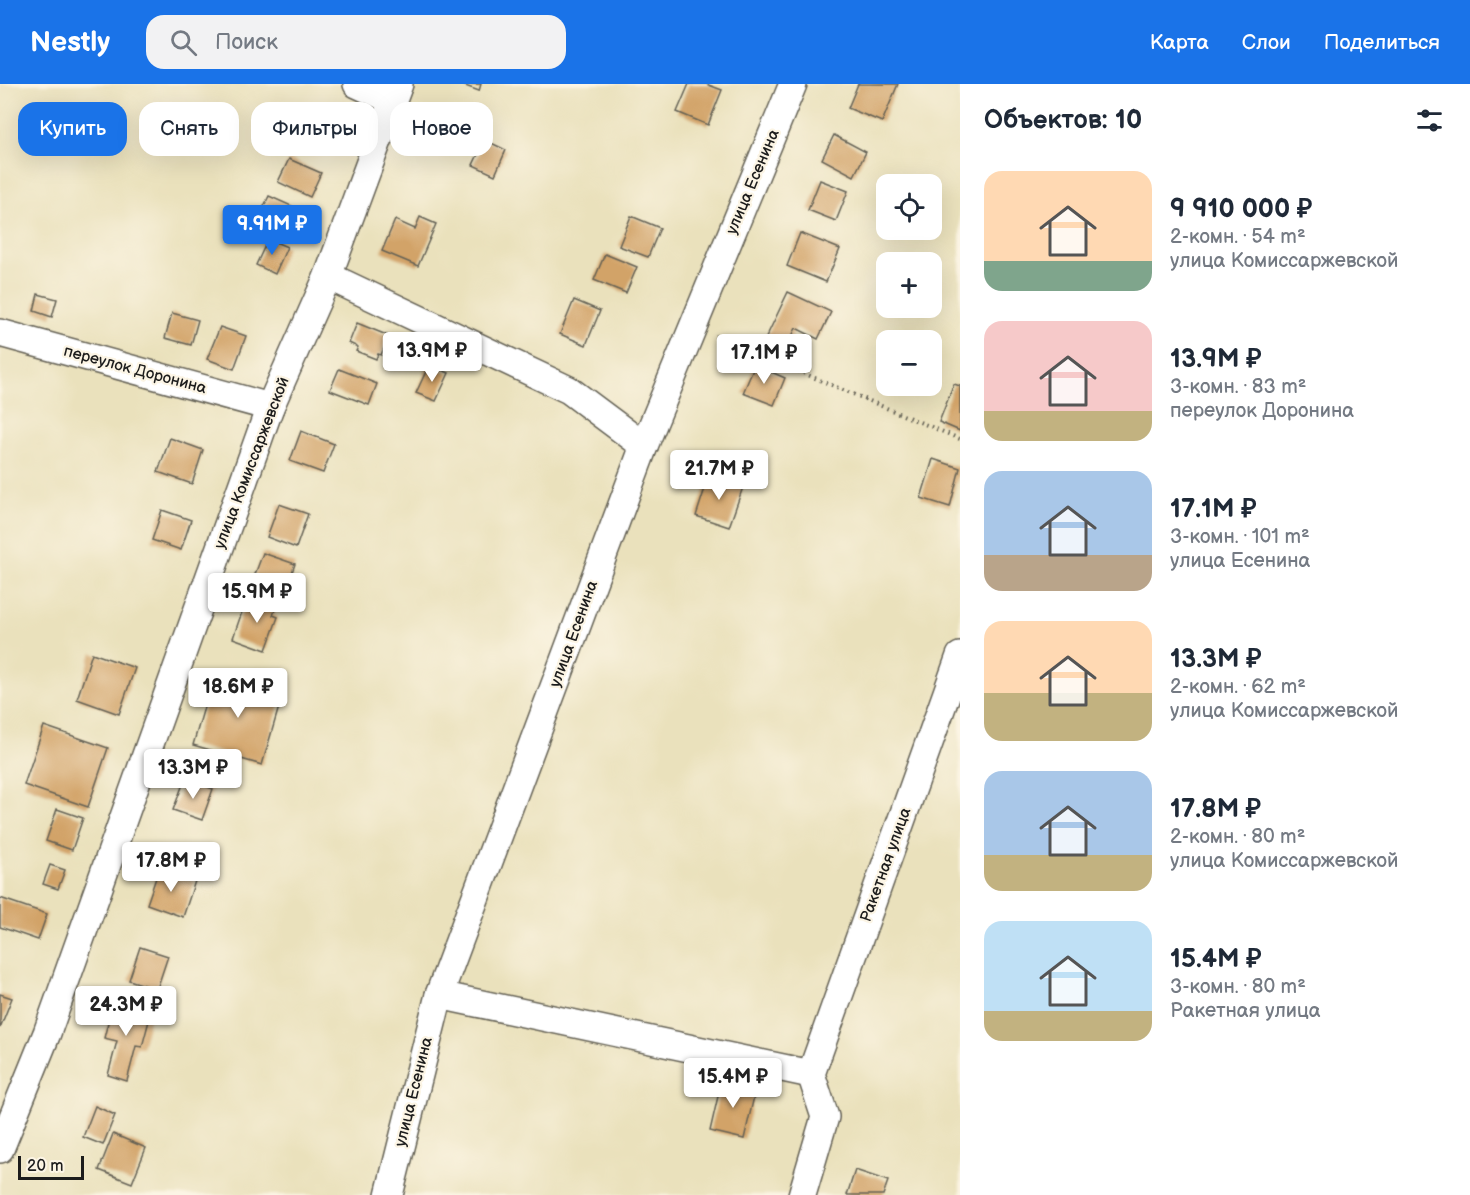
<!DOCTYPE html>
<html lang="ru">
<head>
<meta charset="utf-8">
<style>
  :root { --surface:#fff; --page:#f2f2f3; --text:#1f2937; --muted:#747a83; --accent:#1a73e8 }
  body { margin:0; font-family:"Balsamiq Sans",sans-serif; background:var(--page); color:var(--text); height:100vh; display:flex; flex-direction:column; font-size:22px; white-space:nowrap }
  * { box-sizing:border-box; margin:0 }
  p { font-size:20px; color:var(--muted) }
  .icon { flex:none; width:33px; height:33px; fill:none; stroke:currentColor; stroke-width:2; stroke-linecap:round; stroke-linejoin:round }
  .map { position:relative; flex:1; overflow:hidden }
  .sheet { display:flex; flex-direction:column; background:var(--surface); width:510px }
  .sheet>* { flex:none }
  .guide { position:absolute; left:18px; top:18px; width:570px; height:54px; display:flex; gap:12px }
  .buttons { position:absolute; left:876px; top:90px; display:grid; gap:12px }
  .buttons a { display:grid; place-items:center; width:66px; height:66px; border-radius:12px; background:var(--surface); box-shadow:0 6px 24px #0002; font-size:30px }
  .scale { position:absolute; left:18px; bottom:15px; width:66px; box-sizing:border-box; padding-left:6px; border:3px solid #1c1c1c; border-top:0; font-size:16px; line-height:21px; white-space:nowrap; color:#1c1c1c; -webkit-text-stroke:4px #fcf5e5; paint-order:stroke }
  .price { position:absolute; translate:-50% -51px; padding:0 14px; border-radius:6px; background:#fff; color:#222; font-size:20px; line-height:39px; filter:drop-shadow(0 2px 3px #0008) }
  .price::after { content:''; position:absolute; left:50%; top:36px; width:18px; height:14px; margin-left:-9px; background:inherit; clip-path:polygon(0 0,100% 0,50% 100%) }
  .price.on { background:var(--accent); color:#fff }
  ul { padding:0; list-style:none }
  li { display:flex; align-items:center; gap:18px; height:150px; padding:0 24px }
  li span { display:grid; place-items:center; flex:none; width:168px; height:120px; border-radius:18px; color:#555 }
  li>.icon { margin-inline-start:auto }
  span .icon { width:72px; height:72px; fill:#fffc; stroke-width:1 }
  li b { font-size:26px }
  h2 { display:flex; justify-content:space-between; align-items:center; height:72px; padding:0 24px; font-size:26px }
  .chip { padding:0 21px; border-radius:18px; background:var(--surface); box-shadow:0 6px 24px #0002; font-size:21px; line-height:54px }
  .chip.on { background:var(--accent); color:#fff }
  header { display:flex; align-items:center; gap:36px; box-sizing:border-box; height:84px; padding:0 30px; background:var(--accent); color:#fff }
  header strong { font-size:28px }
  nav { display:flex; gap:33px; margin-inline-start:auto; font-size:21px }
  .search { width:420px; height:54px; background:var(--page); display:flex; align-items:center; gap:15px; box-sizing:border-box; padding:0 21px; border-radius:18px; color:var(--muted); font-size:22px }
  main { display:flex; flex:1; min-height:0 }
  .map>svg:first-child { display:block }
</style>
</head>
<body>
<header>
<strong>Nestly</strong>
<div class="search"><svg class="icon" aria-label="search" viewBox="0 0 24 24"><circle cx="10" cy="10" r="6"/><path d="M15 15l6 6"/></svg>Поиск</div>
<nav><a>Карта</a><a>Слои</a><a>Поделиться</a></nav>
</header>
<main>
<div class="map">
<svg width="960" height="1111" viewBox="0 0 960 1111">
  <rect width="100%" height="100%" fill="#fcf5e5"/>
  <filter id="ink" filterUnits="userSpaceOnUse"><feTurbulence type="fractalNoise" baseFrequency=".0167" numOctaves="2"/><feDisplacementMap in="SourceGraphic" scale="12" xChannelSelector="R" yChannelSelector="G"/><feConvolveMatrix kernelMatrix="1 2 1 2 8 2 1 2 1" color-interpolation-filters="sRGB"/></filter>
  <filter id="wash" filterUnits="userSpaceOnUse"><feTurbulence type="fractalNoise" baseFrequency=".008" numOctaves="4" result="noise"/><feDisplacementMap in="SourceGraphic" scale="24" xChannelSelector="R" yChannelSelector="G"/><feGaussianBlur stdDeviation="1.35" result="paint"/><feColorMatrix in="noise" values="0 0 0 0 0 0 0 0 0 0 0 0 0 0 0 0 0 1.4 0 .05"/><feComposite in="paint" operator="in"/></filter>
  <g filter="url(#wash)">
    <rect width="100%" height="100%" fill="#eae1bc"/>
    <g id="blocks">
      <g fill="#d2a368">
        <polygon points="460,0 481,0 479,7"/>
        <polygon points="689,0 706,0 722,6 708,41 677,28"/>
        <polygon points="858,0 898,0 882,38 848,24"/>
        <polygon points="317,21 344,32 338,48 311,36"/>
        <polygon points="429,33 455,44 446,67 419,56"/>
        <polygon points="834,51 866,68 854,92 822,75"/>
        <polygon points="485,56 506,66 495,91 473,81"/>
        <polygon points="289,75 321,89 310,113 278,98"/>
        <polygon points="820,96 848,107 836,137 808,126"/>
        <polygon points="269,112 305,128 293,153 257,137"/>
        <polygon points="631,132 660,144 648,173 619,162"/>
        <polygon points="420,133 436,140 418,182 382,167 395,136 415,145"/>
        <polygon points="800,149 840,165 826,198 787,182"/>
        <polygon points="268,155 287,163 275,190 256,181"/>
        <polygon points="605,170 637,183 626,209 594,196"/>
        <polygon points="788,208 831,228 818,255 796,244 784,269 763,260"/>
        <polygon points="38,210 57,215 52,233 34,227"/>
        <polygon points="574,216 600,227 586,261 560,250"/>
        <polygon points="172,229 198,236 191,261 165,254"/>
        <polygon points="357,239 389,252 381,271 378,270 376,275 356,267 358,263 349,259"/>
        <polygon points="220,243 246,252 234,285 207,275"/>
        <polygon points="429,281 449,289 436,317 416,309"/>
        <polygon points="755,281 785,294 774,321 743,309"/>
        <polygon points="339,285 377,300 369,321 330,306"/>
        <polygon points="954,300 960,302 960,347 939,338"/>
        <polygon points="301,347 334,360 323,389 290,377"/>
        <polygon points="170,354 203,366 192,400 158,388"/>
        <polygon points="933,375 960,384 950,423 921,414"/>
        <polygon points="709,392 743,403 729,443 696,432"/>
        <polygon points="279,420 308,430 296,464 267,453"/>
        <polygon points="162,426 191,436 181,466 152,456"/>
        <polygon points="263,469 295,480 286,505 254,493"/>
        <polygon points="252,513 277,522 273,531 278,533 266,566 233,554 244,522 248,524"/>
        <polygon points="92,569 135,584 119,630 77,615"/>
        <polygon points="214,589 283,609 262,681 193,661"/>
        <polygon points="44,642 108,664 88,723 24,701"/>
        <polygon points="185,695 213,705 202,736 173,726"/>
        <polygon points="57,725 83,734 72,766 46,757"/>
        <polygon points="50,781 65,786 58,805 43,800"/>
        <polygon points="159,785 195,797 183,833 147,820"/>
        <polygon points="0,814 47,830 38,856 0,843"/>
        <polygon points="140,863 168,872 157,905 129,896"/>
        <polygon points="0,910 12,914 0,944"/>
        <polygon points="113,919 151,929 142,963 136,962 127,997 108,991 117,957 104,954"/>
        <polygon points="722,995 756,1004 744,1055 710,1047"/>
        <polygon points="95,1022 115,1031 103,1061 83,1053"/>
        <polygon points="113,1050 146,1064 132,1099 99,1086"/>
        <polygon points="855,1086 888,1097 883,1111 847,1111"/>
      </g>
    </g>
  </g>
  <g filter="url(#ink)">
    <use href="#blocks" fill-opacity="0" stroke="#646154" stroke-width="1.5"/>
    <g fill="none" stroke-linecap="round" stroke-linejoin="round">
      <g stroke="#646154" stroke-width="30">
        <g id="minor">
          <polyline points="357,0 392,16"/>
          <polyline points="328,192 569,306 644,362"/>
          <polyline points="0,249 270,323"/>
          <polyline points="439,911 811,990"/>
          <polyline points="0,1065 47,949 270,323 328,192 399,0"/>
          <polyline points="389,1111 439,911 644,362 793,0"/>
          <polyline points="802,1111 825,1033 811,990 960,572"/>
        </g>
      </g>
      <polyline stroke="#646154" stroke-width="4" stroke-dasharray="1.5 4.5" stroke-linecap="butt" points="715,252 960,355"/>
      <use href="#minor" stroke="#fff" stroke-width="27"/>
    </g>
  </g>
  <g text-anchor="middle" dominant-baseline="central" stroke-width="4.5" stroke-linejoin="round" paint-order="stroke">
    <g font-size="16" fill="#1c1c1c" stroke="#fcf5e5">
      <text transform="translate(753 98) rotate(-67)">улица Есенина</text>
      <text transform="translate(135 286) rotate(15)">переулок Доронина</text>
      <text transform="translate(252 379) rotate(-69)">улица Комиссаржевской</text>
      <text transform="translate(574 550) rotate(-70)">улица Есенина</text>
      <text transform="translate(886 781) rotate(-70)">Ракетная улица</text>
      <text transform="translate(414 1008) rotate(-76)">улица Есенина</text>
    </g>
  </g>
</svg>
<div class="buttons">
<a><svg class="icon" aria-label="locate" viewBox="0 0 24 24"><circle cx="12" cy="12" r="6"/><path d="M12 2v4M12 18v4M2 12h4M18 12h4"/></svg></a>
<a>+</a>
<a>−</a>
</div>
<div class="scale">20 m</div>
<b class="price on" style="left:272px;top:172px">9.91M ₽</b>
<b class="price" style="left:432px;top:299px">13.9M ₽</b>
<b class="price" style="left:764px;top:301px">17.1M ₽</b>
<b class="price" style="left:719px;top:417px">21.7M ₽</b>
<b class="price" style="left:257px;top:540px">15.9M ₽</b>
<b class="price" style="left:238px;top:635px">18.6M ₽</b>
<b class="price" style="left:193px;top:716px">13.3M ₽</b>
<b class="price" style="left:171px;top:809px">17.8M ₽</b>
<b class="price" style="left:126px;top:953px">24.3M ₽</b>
<b class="price" style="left:733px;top:1025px">15.4M ₽</b>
<div class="guide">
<a class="chip on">Купить</a>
<a class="chip">Снять</a>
<a class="chip">Фильтры</a>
<a class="chip">Новое</a>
</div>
</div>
<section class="sheet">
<h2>Объектов: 10<svg class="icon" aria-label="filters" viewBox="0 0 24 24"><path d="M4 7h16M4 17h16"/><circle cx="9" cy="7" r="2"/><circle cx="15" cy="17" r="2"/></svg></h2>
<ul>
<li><span style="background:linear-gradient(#ffd9b3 75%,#7fa58c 0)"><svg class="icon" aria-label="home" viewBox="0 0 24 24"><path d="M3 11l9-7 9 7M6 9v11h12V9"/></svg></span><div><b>9 910 000 ₽</b><p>2-комн. · 54 m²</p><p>улица Комиссаржевской</p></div></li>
<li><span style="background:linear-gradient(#f6c9c9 75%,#c2b280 0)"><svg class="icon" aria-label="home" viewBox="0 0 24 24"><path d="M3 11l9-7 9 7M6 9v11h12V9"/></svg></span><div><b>13.9M ₽</b><p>3-комн. · 83 m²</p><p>переулок Доронина</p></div></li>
<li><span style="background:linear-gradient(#a9c7e8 70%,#b9a48a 0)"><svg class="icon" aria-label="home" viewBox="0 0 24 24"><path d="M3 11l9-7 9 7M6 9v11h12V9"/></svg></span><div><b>17.1M ₽</b><p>3-комн. · 101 m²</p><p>улица Есенина</p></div></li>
<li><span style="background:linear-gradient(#ffd9b3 60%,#c2b280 0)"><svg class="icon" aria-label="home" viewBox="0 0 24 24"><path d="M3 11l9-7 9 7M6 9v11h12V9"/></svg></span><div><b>13.3M ₽</b><p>2-комн. · 62 m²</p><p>улица Комиссаржевской</p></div></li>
<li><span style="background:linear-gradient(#a9c7e8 70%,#c2b280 0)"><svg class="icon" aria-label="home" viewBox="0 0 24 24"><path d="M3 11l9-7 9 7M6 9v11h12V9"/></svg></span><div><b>17.8M ₽</b><p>2-комн. · 80 m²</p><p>улица Комиссаржевской</p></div></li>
<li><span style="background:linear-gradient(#bfe0f5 75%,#c2b280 0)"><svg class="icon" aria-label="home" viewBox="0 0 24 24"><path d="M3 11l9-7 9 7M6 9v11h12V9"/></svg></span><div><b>15.4M ₽</b><p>3-комн. · 80 m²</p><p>Ракетная улица</p></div></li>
</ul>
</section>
</main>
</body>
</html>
